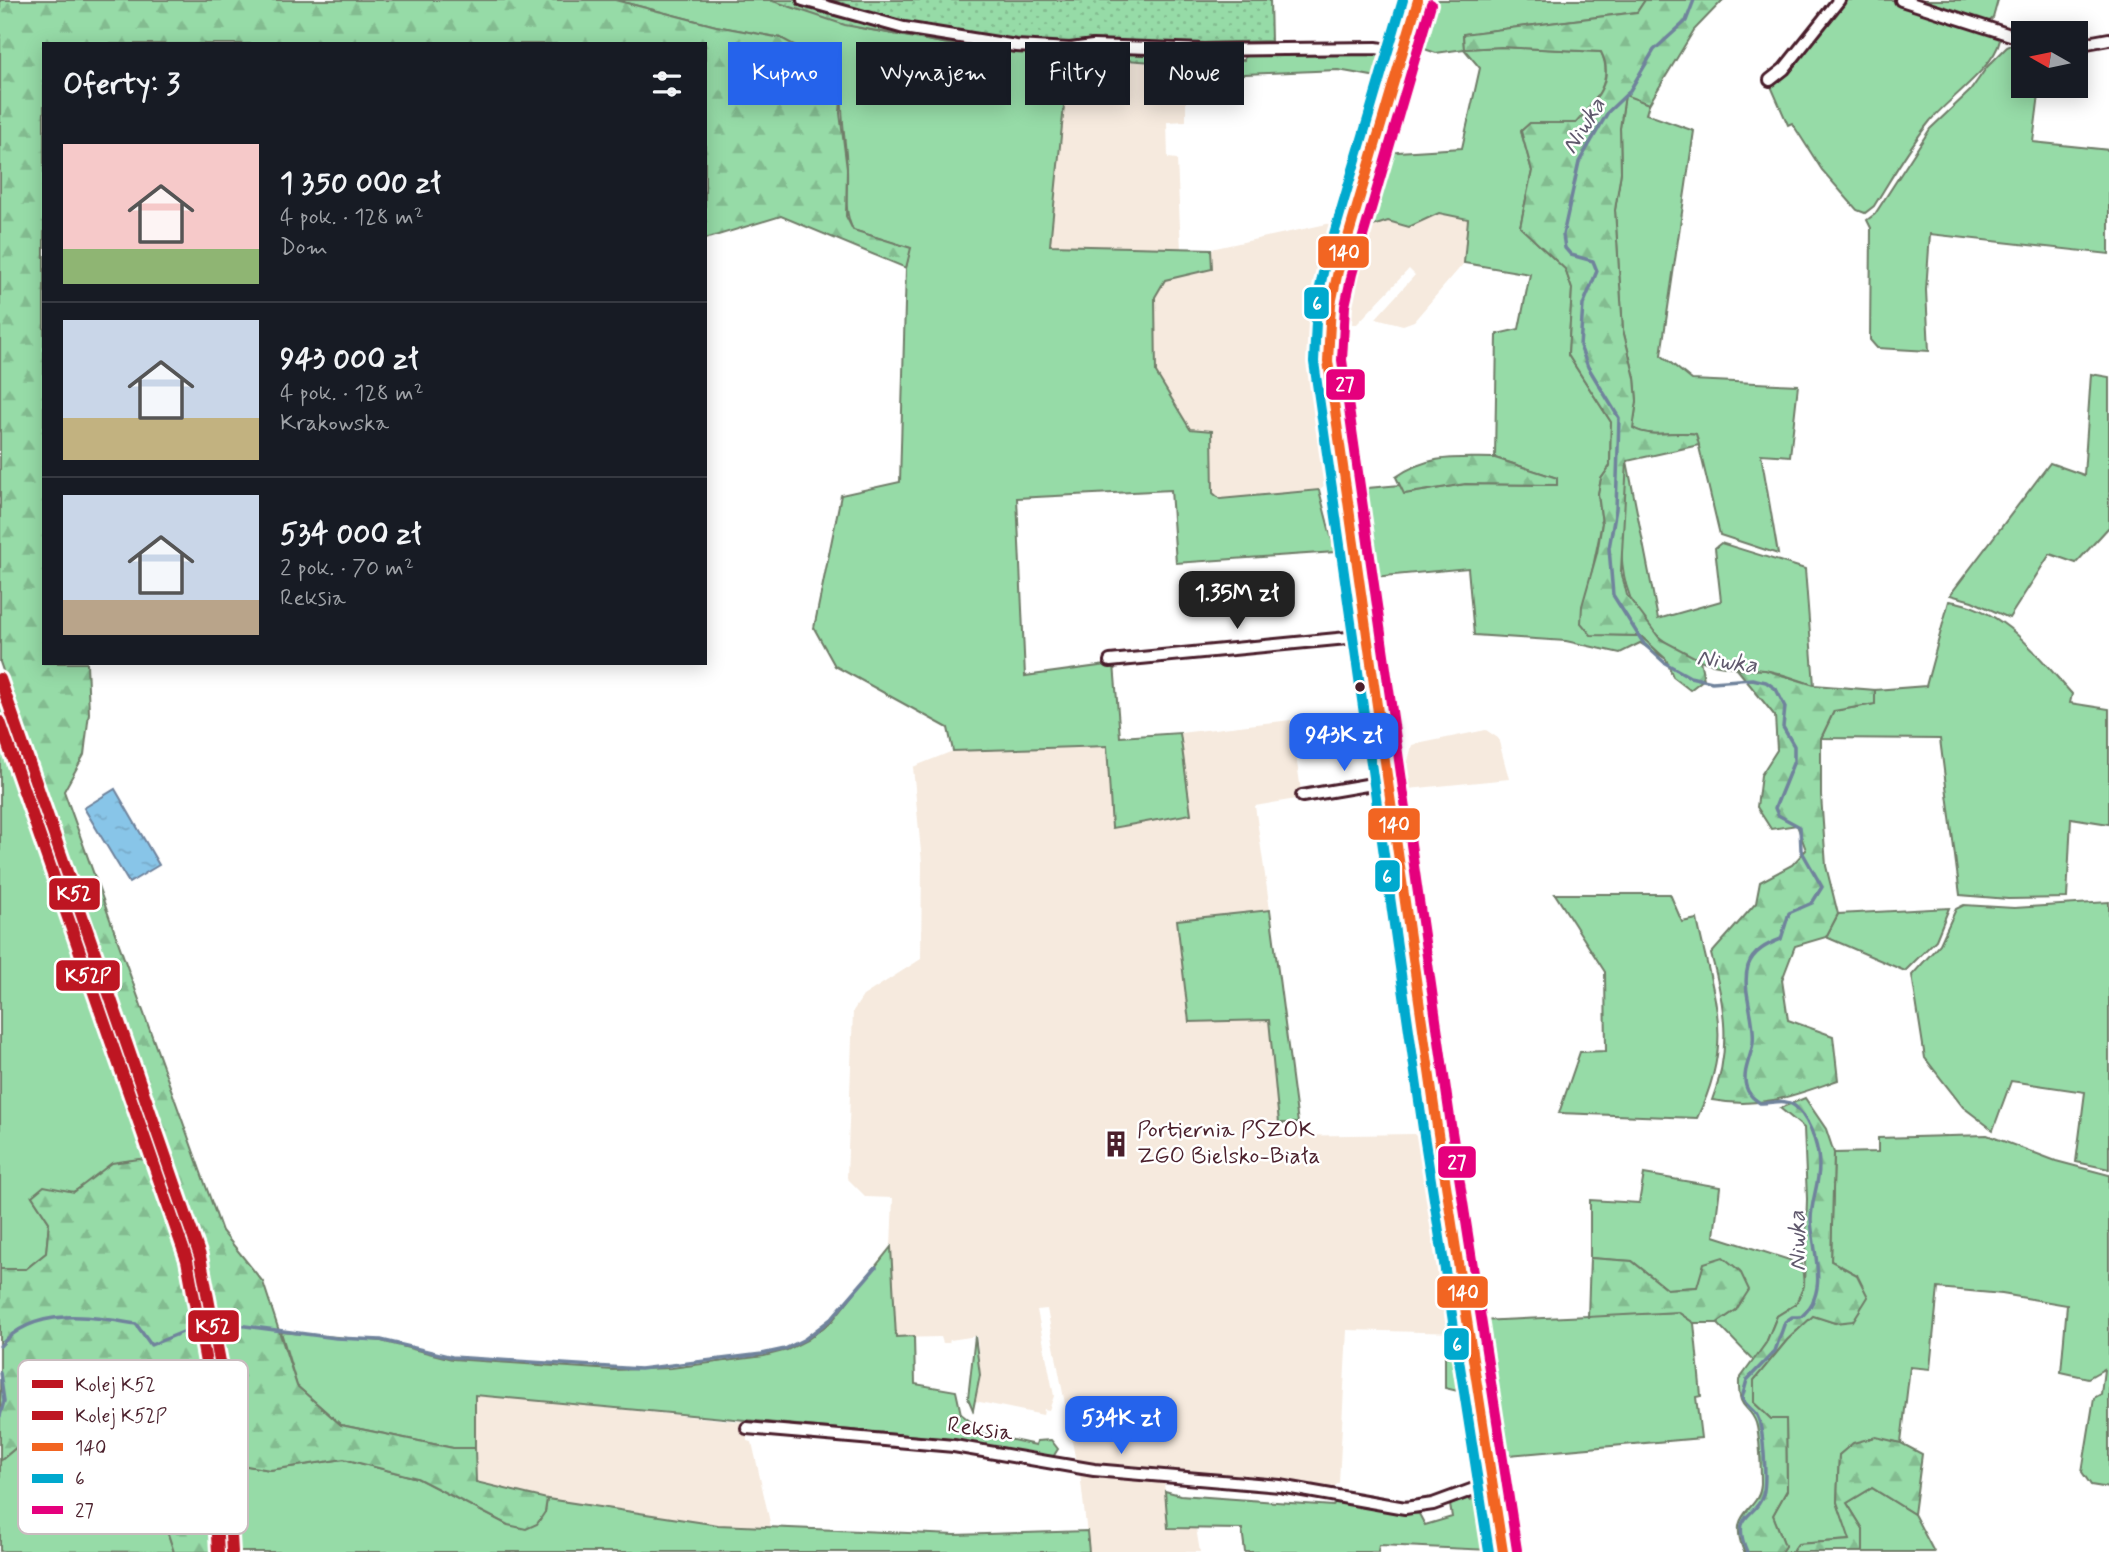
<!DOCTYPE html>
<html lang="pl">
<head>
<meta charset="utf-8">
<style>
  :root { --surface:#171b24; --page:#242831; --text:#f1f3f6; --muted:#9ea1a6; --line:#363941; --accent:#2563eb }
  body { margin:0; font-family:Mynerve,sans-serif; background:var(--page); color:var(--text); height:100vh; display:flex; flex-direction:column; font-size:26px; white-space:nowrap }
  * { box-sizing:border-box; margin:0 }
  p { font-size:23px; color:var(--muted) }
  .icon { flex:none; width:38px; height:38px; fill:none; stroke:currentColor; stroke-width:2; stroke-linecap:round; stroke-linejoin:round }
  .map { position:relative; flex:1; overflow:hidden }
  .sheet { position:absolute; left:42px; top:42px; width:665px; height:623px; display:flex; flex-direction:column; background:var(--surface); border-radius:0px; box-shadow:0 4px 18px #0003 }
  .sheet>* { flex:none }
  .guide { position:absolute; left:728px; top:42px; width:665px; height:63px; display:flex; gap:14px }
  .needle { width:46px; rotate:279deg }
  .fabs { position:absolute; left:2011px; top:21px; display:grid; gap:14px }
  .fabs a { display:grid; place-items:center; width:77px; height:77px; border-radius:0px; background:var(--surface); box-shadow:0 4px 18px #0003; font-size:35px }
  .price { position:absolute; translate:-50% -60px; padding:0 16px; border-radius:14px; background:var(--accent); color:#fff; font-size:23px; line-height:46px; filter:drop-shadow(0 2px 4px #0008) }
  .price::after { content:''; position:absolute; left:50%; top:42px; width:21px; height:16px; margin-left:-10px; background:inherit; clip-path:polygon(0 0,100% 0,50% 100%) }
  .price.current { background:#222; color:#fff }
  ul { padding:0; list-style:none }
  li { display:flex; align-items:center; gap:21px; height:175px; padding:0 21px }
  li+li { border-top:2px solid var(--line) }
  li span { display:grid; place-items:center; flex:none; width:196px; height:140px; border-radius:0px; color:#555 }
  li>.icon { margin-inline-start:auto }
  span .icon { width:84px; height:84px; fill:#fffc; stroke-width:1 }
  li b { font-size:30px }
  h2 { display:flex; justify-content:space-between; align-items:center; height:84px; padding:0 21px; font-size:30px }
  .chip { padding:0 24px; border-radius:0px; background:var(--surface); box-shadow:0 4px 18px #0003; font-size:24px; line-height:63px }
  .chip.current { background:var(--accent); color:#fff }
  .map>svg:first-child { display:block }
</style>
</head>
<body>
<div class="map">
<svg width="2109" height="1552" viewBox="0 0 2109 1552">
  <defs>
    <pattern id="forest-firs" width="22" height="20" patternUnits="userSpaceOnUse" patternTransform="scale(1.75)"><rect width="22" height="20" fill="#96dba7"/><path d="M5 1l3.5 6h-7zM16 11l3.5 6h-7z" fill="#83bc90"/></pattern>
    <pattern id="park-dots" width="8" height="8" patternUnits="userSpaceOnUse" patternTransform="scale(1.75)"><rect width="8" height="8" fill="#96dba7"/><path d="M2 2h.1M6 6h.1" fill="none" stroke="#83bc90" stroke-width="1.8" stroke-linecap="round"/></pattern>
    <pattern id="water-ripples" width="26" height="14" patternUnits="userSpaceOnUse" patternTransform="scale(1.75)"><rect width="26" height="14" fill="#88c5e8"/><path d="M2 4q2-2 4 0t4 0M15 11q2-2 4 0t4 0" fill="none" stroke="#77a9c7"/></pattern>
  </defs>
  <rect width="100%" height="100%" fill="#fff"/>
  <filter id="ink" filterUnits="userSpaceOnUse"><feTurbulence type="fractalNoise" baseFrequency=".0143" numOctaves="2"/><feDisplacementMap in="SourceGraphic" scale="14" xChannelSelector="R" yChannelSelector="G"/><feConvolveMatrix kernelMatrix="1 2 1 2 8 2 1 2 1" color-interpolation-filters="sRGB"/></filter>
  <g filter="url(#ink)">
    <g fill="#f6eade">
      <polygon points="1069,56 1207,68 1207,85 1186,85 1186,121 1167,122 1168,158 1177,159 1181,250 1050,245"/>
      <polygon points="1439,213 1468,219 1464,263 1414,321 1403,325 1376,318 1415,275 1409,269 1357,324 1351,324 1340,351 1344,291 1357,236 1364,238 1373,226 1388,221 1409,227"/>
      <polygon points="1336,222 1340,223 1318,299 1315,350 1318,400 1335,476 1319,490 1220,499 1213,493 1212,431 1190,429 1156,373 1155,297 1165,280 1211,269 1211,249"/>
      <polygon points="1291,720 1302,798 1255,806 1270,910 1177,921 1190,1022 1269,1019 1279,1123 1285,1136 1414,1134 1424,1144 1443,1223 1459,1333 1347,1330 1339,1483 1331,1489 1280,1481 1076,1462 1047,1309 1037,1310 1054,1396 1049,1410 1044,1409 1043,1415 975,1401 980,1375 977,1336 950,1340 949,1343 943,1343 941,1337 896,1338 891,1247 893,1198 866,1197 847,1178 853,1011 863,996 921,959 922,863 913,767 953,751 1108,746 1112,828 1191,814 1180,733"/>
      <polygon points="1486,730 1498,738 1509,779 1408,789 1406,769 1412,745"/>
      <polygon points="474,1395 747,1422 747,1441 752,1442 771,1527 718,1525 523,1495 476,1482"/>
      <polygon points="1080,1473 1164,1482 1168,1528 1196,1528 1200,1552 1089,1552"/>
    </g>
    <g fill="#96dba7" stroke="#707d69" stroke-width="2">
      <path d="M615,0H770L860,28L970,48L1069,56L1050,245L1211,249L1212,269L1165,280L1155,297L1156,373L1190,429L1212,431L1213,493L1220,499L1319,490L1335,552L1176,563L1171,490L1017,498L1025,676L1114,664L1120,737L1180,733L1191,814L1112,828L1107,746L953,751L948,728L835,666L814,628L841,495L900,482L906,268L910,248L853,230C843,210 848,192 847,170C846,141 840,115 842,86L781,38L716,26Z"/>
      <path d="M1429,0H1645L1637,12L1463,34L1464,49L1501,47L1601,52C1615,81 1594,102 1576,123H1530L1521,131L1532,171L1520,227L1565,269L1572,289L1568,355L1611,422L1610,466L1601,479L1598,494L1602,523L1591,577L1606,635L1641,636L1666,659L1640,643L1620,653L1566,641L1474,635L1468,568L1374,577L1371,535L1357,489L1400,485L1405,494L1465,484L1557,485V478L1495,458L1497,334L1519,329L1530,274L1464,263L1468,219L1439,213L1409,227L1388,221L1373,226L1363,217L1382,153L1462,148L1480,68L1464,49L1436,53L1416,46Z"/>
      <path d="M1844,0H1894L1998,35L2000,40C1994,68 1948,99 1930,121C1909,147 1892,177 1874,206L1865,213L1857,210L1822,170L1792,123L1788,125L1770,84Z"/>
      <polygon points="1914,0 1998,0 1993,18 1986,24"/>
      <polygon points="2018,42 2023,42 2023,86 2040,86 2033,142 2109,150 2109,254 1930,234 1926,290 1929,351 1877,348 1870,340 1871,228 1867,220 1875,214 1930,129 1970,91 1987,67 2007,47"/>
      <polygon points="1371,51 1389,59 1383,78 1338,70 1221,75 1211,79 1207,85 1204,52 1208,52 1209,60 1244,60 1245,52"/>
      <path d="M1625,94L1649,104L1646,114L1694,131L1661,355L1692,380L1798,385L1790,456L1761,454L1778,554L1720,535L1696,434C1675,430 1652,439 1633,428L1637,401L1635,378L1623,330L1615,210L1621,172L1620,128Z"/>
      <polygon points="2091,374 2109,377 2109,527 2076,563 2050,554 2009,618 1972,601 1950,595 2050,463 2084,475"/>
      <path d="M1627,461L1658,619L1721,601L1715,548L1721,543L1805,569L1814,685C1798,680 1780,672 1763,670C1742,667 1720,668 1700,660C1604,623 1619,545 1627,461Z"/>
      <path d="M1949,601C2004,608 2037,655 2072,694L2070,703L2109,709V824L2071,818L2067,898L2008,899L1960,895L1940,739L1821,738L1834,711L1875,704V690L1926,686Z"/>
      <path d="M0,707H3L164,1163C106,1154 118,1169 75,1191C64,1197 44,1195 32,1196L49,1222L46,1253L26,1269H0Z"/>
      <path d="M1555,894H1670L1682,922L1697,919C1713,999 1736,1037 1697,1118L1559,1113L1580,1052L1606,1051L1605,972Z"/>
      <polygon points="2109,902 2109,1169 2076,1162 2085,1092 2011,1081 1993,1130 1963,1107 1925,1058 1912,975 1940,944 1956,909 1964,905 2014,908"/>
      <polygon points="1949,908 1936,940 1905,971 1826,937 1838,914"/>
      <polygon points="1270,910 1298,1123 1279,1123 1269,1020 1189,1022 1177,920"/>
      <path d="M1987,1135L2056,1161L2109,1175V1488L2091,1485L2082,1472L2094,1398L2101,1394L2104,1369L2088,1378L2061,1372L2067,1305L2002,1294L1938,1288L1930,1369L1910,1367L1901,1443C1875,1437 1859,1437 1839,1455L1837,1502L1851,1540L1798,1544L1792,1552H1781L1785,1546L1773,1515L1787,1490L1786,1420L1771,1419L1754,1403V1380L1787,1340L1813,1315L1835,1323L1857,1275L1831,1261L1834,1153L1878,1152V1138Z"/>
      <polygon points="1644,1174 1720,1187 1714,1236 1802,1264 1804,1286 1796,1304 1777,1316 1766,1343 1754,1361 1717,1323 1736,1310 1697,1287 1667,1289 1632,1261 1590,1258 1590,1200 1639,1203"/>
      <polygon points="891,1247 896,1337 914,1336 915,1384 956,1391 961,1414 971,1422 970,1431 1036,1445 1037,1441 1051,1440 1058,1449 1053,1457 927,1437 475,1395 475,1448 453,1448 341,1425 297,1386 281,1332 381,1341 452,1359 613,1370 671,1368 764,1356 787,1350 807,1340 832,1321"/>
      <polygon points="1678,1312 1694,1323 1701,1396 1696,1397 1701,1438 1498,1456 1479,1321"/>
      <polygon points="1460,1335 1479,1465 1474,1477 1462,1392 1445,1388 1445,1336"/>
      <polygon points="975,1336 980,1375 973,1410 968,1398"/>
      <polygon points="221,1408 229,1552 221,1552 212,1412"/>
      <polygon points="25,1440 59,1442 86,1462 128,1475 156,1497 174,1552 0,1551 0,1461"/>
      <polygon points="344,1459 417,1478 508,1525 545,1512 547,1499 718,1525 955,1535 1087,1531 1089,1552 238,1552 236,1464 270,1470"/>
      <polygon points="1872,1488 1914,1514 1934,1552 1863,1552 1863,1529 1847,1503"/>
      <polygon points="1165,1491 1180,1495 1333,1506 1335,1501 1419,1514 1425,1525 1452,1517 1450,1505 1469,1497 1470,1500 1479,1497 1484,1503 1490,1550 1379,1545 1378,1552 1245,1552 1242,1529 1168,1528"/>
    </g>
    <g fill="url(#forest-firs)" stroke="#707d69" stroke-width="2">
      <path d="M0,0H615L716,26L781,38L835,67L842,86L840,113L847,169L846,216L853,230L911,248L906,268L781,216L705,239V44H44V663H87L89,713L84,755L64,791L222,1231L263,1282L297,1386L341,1425L453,1448H475L476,1482L547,1499L545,1512L537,1524L526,1529L508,1525L417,1478L344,1459L270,1470L236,1464C231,1387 220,1316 200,1242L0,662Z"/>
      <path d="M1645,0H1723L1694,30L1649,104L1625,95L1620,128L1621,172L1615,210L1623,330L1635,378L1637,401L1633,428C1652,439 1675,430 1696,434L1699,445L1627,461L1621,571L1627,595L1660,639L1700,660L1704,679L1690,690L1673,677L1666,659L1641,636L1591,635L1581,623L1582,606L1597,553L1602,523L1598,494L1601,479L1610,466L1611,422L1568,355L1572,289L1565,269L1520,227L1532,171L1521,131L1530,123H1576C1594,102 1616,80 1601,52L1501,47L1464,49L1463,34L1637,12Z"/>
      <path d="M1495,458L1557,478V485L1465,484L1404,494L1396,477C1429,454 1456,458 1495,458Z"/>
      <path d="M1737,669L1765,670L1814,685L1875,690V704L1834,711L1821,738V795L1826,866L1838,914L1826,937L1795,946L1782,980L1788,1020L1833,1036L1838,1080C1793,1096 1761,1109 1712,1100C1732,1050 1725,1005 1711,954L1756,903L1760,882L1792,865L1806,850L1797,825L1771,829L1757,807L1761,775L1777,750L1775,716Z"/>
      <path d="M1805,1098L1826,1129L1834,1153L1831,1261L1857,1275L1868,1297L1853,1321L1835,1323L1813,1316L1787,1340L1754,1380V1403L1771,1419H1786L1787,1490L1773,1515L1785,1546L1781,1552H1744C1726,1508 1760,1514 1761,1483C1761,1470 1760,1436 1756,1423C1749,1403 1738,1413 1739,1380L1766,1343L1777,1316L1796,1304L1804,1286L1807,1199L1804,1128L1780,1108Z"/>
      <path d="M139,1159L164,1163C190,1243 216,1323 221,1408L212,1412L221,1552H174L156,1497L128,1475L86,1462L59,1442L25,1440L0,1461V1269H26L46,1253L49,1222L32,1196L44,1186L74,1192L112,1163Z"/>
      <polygon points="1723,1257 1740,1271 1749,1290 1736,1310 1717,1323 1694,1323 1678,1312 1588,1317 1590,1258 1632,1261 1667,1289 1697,1287 1704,1263"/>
      <polygon points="1876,1437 1901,1443 1922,1454 1914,1514 1872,1488 1847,1503 1863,1529 1863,1552 1792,1552 1798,1544 1850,1540 1837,1502 1839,1455 1853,1443"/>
    </g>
    <polygon fill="url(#park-dots)" stroke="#707d69" stroke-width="2" points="770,0 1270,0 1271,41 1205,43 1204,66 970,48 845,25"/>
    <polygon fill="url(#water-ripples)" stroke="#6f839c" stroke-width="2" points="115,789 159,865 129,883 84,808"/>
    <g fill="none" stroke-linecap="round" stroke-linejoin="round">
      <g stroke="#6f839c" stroke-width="3.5">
        <path d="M1694,0L1686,21L1654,50L1629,92L1608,112L1579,162L1563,235L1565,248L1571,255L1593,261L1597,271L1583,305L1580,346L1588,367L1619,418L1616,509L1609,548L1613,595L1644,644L1665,663L1690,677L1712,682L1752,679L1766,682L1776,689L1785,707L1783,727L1794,746V761L1775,808L1778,815L1800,827L1801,850L1822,887L1812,903L1789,913L1781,939C1768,944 1753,951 1748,966C1741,991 1756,1017 1753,1043C1751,1057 1742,1072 1746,1086C1748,1094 1753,1098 1760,1103C1772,1104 1785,1097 1796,1107C1812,1123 1822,1154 1818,1177C1816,1192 1811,1205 1811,1220C1813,1253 1830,1292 1801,1317H1792L1785,1322L1775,1351L1747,1380L1742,1398C1746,1406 1751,1408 1756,1414C1764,1425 1767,1482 1763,1495C1756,1519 1730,1512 1747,1552"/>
        <polyline points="230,1324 336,1338 381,1340 452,1357 640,1369 762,1354 785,1349 805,1339 831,1319 876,1267"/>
        <path d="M0,1346C34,1306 91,1316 136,1324L151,1345L205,1323"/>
        <polyline points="0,1373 4,1401 0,1416"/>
      </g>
      <g stroke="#4a1f2b" stroke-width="16">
        <g id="street">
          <polyline points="803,0 904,28 1016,46 1070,49 1093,46 1204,50 1376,48 1402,52"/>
          <polyline points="1901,0 2023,39"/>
          <polyline points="2076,45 2109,39"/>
          <polyline points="1770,80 1784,69 1839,0"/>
          <polyline points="1110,661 1368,636"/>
          <polyline points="1302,796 1390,781"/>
          <polyline points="747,1428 954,1446 1094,1470 1280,1486 1405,1508 1433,1504 1493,1482"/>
        </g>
      </g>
      <g stroke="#4a1f2b" stroke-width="23">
        <polyline id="primary" points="1418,0 1338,271 1331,304 1328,361 1437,1127 1503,1552"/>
      </g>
      <use href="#street" stroke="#fff" stroke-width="10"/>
      <use href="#primary" stroke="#fedbac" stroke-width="18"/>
      <g stroke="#fff" stroke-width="16">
        <polyline id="bus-1" points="1418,0 1338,271 1331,304 1328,361 1437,1127 1503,1552"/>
      </g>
      <g stroke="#fff" stroke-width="16">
        <polyline id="bus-2" points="1403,0 1324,268 1317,302 1314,362 1423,1129 1489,1552"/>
      </g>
      <g stroke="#fff" stroke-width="16">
        <polyline id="bus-3" points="1431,4 1352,274 1345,306 1342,360 1451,1125 1517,1550"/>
      </g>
      <use href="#bus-1" stroke="#f26522" stroke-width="10"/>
      <use href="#bus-2" stroke="#00a9ce" stroke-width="10"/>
      <use href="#bus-3" stroke="#e5007d" stroke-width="10"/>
      <g stroke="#fff" stroke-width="18">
        <polyline id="rail-1" points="0,679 200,1256 221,1367 232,1552"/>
      </g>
      <g stroke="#fff" stroke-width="18">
        <polyline id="rail-2" points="0,722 187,1260 207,1368 218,1552"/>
      </g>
      <use href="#rail-1" stroke="#be1622" stroke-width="12"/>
      <use href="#rail-2" stroke="#be1622" stroke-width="12"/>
    </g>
  </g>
  <defs>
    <g id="building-bare" transform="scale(2.1)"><path d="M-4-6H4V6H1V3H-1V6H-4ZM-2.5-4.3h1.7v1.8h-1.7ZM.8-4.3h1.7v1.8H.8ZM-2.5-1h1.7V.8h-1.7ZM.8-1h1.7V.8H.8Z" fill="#4a1f2b" stroke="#fff" stroke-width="2.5" paint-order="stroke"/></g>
  </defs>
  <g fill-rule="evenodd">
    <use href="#building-bare" x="1116" y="1144"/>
  </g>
  <circle fill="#4a1f2b" stroke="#fff" stroke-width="2.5" cx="1360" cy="687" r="6"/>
  <g text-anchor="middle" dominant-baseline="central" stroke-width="5" stroke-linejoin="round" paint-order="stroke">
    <g font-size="23" fill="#4a1f2b" stroke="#fff" text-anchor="start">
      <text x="1137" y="1131">Portiernia PSZOK<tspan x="1137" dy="26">ZGO Bielsko-Biała</tspan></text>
    </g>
    <g font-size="23" fill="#4a1f2b" stroke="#fff">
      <text transform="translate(980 1430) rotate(8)">Reksia</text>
    </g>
    <g font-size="24" font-style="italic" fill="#60596d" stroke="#fff">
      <text transform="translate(1584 126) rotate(-58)">Niwka</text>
      <text transform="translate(1727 662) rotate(8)">Niwka</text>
      <text transform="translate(1798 1241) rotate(-91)">Niwka</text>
    </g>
  </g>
  <rect x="18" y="1360" width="230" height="174" rx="10" fill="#fff" stroke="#c9bcbf" stroke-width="2"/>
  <rect x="32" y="1380" width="31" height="8" fill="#be1622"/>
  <rect x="32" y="1411" width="31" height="9" fill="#be1622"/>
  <rect x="32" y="1443" width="31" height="8" fill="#f26522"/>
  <rect x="32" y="1474" width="31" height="9" fill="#00a9ce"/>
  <rect x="32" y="1506" width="31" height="8" fill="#e5007d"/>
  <g font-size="19" fill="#4a1f2b">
    <text x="75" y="1391">Kolej K52</text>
    <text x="75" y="1422">Kolej K52P</text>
    <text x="75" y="1454">140</text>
    <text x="75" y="1485">6</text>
    <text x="75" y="1517">27</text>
  </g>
  <g stroke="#fff" stroke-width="2.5">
    <rect x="1317" y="235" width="53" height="34" rx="7" fill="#f26522"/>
    <rect x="1303" y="286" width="27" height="34" rx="7" fill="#00a9ce"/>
    <rect x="1325" y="368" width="41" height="33" rx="7" fill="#e5007d"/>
    <rect x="1367" y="807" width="54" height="34" rx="7" fill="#f26522"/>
    <rect x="1374" y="859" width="27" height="34" rx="7" fill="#00a9ce"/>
    <rect x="48" y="877" width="53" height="34" rx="7" fill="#be1622"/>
    <rect x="55" y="959" width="66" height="33" rx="7" fill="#be1622"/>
    <rect x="1437" y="1145" width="40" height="34" rx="7" fill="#e5007d"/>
    <rect x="1436" y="1275" width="53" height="34" rx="7" fill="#f26522"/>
    <rect x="187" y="1309" width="53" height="34" rx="7" fill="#be1622"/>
    <rect x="1443" y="1327" width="27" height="34" rx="7" fill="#00a9ce"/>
  </g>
  <g font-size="19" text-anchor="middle" font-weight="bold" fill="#fff">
    <text x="1344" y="259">140</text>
    <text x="1317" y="310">6</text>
    <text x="1345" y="391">27</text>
    <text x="1394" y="831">140</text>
    <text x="1387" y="883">6</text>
    <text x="74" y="900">K52</text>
    <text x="88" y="982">K52P</text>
    <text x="1457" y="1169">27</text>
    <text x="1463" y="1299">140</text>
    <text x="213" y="1333">K52</text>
    <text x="1457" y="1351">6</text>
  </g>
</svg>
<div class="fabs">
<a><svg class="needle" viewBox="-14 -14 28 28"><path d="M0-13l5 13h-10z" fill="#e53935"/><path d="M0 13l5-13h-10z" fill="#9ea1a6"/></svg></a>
</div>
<b class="price current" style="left:1237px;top:631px">1.35M zł</b>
<b class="price" style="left:1344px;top:773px">943K zł</b>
<b class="price" style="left:1121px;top:1456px">534K zł</b>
<div class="guide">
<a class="chip current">Kupno</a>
<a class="chip">Wynajem</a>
<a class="chip">Filtry</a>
<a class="chip">Nowe</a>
</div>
<section class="sheet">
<h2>Oferty: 3<svg class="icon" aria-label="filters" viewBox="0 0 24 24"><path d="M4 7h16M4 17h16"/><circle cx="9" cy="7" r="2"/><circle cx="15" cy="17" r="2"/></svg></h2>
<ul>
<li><span style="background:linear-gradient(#f6c9c9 75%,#8fb573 0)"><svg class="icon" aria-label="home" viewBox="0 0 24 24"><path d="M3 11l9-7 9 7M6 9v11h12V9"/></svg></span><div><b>1 350 000 zł</b><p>4 pok. · 128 m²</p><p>Dom</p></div></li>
<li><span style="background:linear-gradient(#c9d6e8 70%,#c2b280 0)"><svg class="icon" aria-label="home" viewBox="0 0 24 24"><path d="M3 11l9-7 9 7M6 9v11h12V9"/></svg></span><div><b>943 000 zł</b><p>4 pok. · 128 m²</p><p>Krakowska</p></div></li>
<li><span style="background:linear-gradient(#c9d6e8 75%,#b9a48a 0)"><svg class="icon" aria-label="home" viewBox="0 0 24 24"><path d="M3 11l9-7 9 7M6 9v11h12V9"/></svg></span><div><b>534 000 zł</b><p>2 pok. · 70 m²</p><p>Reksia</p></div></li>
</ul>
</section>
</div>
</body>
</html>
